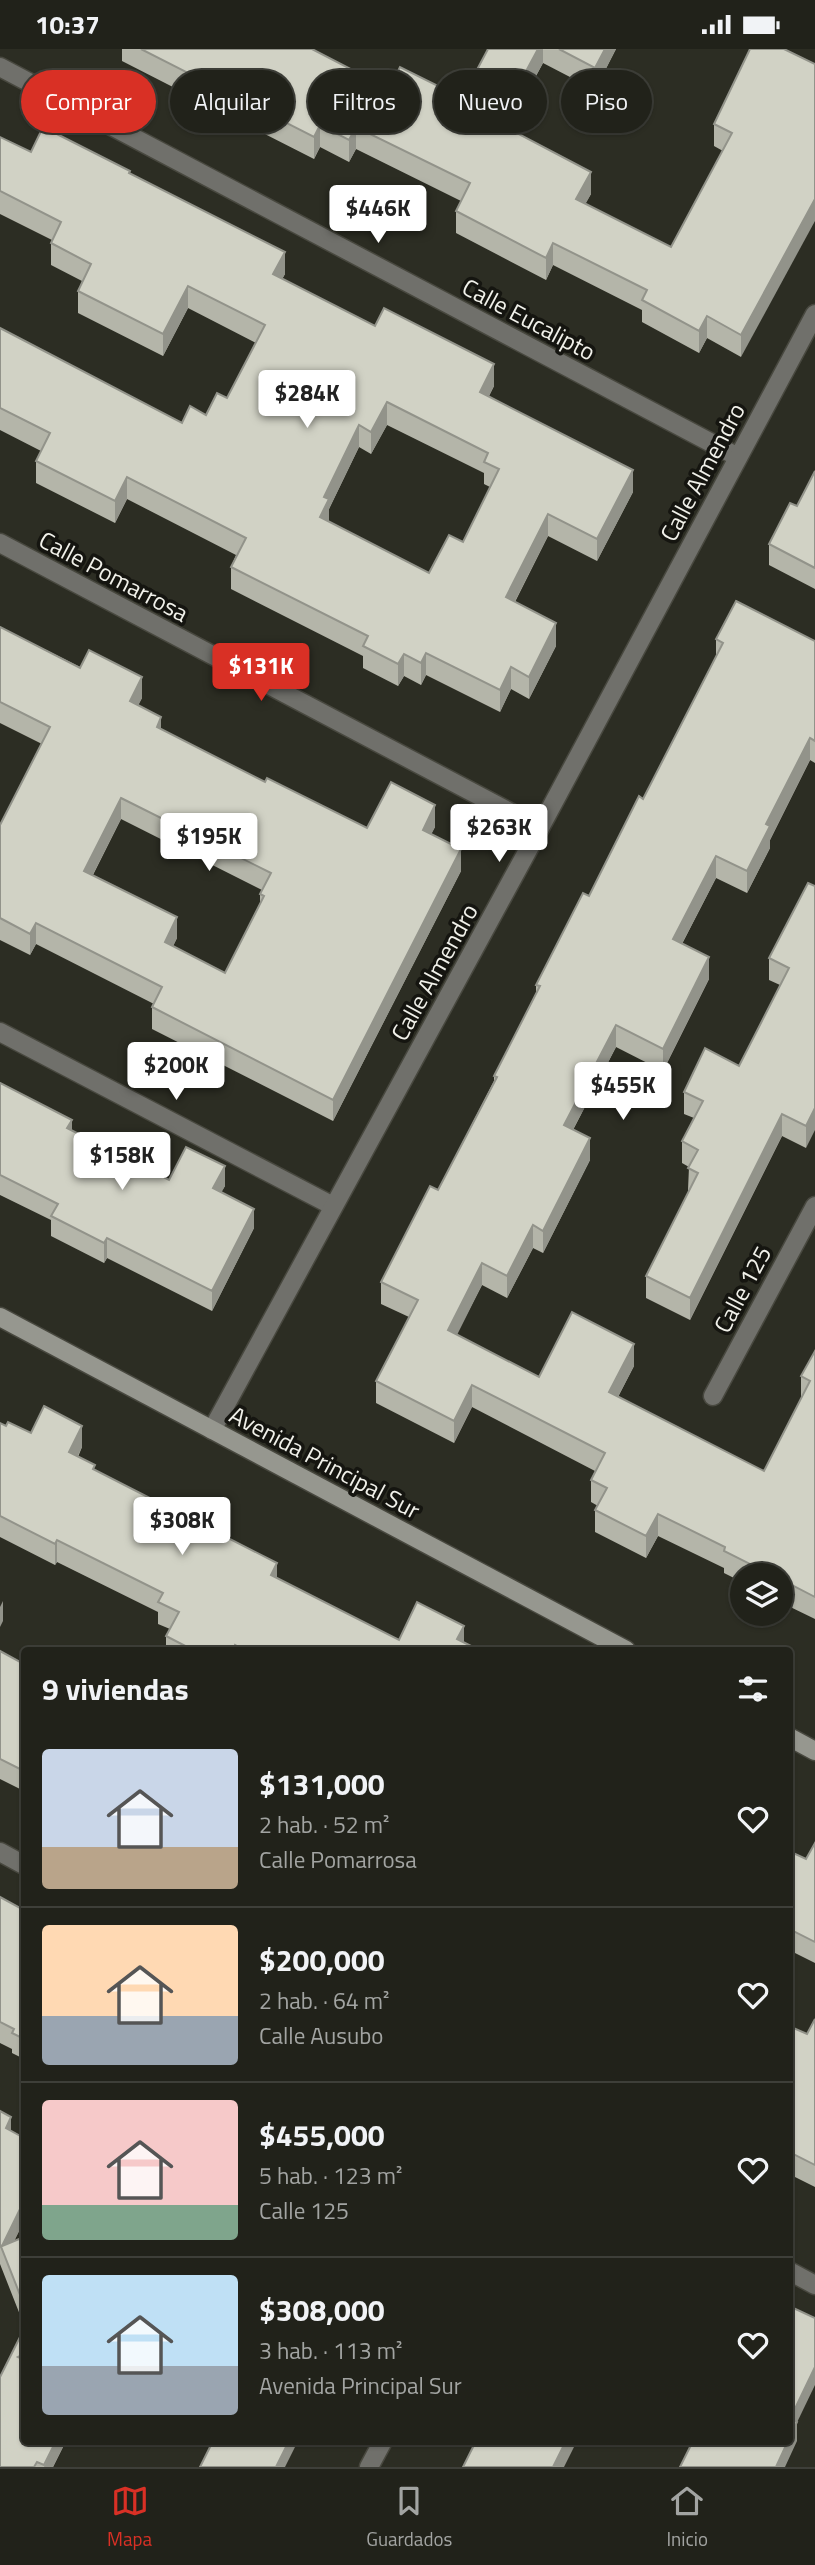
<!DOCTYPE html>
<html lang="es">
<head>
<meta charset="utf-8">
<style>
  :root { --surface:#21221a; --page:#292a23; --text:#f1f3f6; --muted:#a2a4a2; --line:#3e3f39; --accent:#d93025 }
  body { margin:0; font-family:"Titillium Web",sans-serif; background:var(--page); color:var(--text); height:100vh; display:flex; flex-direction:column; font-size:26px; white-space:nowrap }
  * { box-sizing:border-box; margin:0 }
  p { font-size:23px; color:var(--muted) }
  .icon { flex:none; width:38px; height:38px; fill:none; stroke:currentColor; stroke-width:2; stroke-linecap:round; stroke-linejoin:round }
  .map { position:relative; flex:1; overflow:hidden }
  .details { position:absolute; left:21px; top:1598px; width:772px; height:798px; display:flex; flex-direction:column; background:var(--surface); border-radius:7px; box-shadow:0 2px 5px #0004,0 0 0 2px var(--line) }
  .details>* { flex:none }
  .banner { position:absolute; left:21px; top:21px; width:774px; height:63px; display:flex; gap:14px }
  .fabs { position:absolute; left:730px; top:1514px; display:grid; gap:14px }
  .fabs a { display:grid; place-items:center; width:63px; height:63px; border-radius:50%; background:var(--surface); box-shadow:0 2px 5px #0004,0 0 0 2px var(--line); font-size:35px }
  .price { position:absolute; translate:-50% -60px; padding:0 16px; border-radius:7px; background:#fff; color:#222; font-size:23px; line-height:46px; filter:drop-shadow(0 2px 4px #0008) }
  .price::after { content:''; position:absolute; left:50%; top:42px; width:21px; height:16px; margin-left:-10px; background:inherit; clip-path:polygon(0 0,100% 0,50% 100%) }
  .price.current { background:var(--accent); color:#fff }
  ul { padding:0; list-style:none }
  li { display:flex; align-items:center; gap:21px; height:175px; padding:0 21px }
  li+li { border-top:2px solid var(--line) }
  li span { display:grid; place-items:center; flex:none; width:196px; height:140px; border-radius:7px; color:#555 }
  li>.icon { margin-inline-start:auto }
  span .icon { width:84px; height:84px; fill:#fffc; stroke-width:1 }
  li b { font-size:30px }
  h2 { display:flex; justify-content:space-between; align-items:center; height:84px; padding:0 21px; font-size:30px }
  .pill { padding:0 24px; border-radius:32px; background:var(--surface); box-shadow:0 2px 5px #0004,0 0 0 2px var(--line); font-size:24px; line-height:63px }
  .pill.current { background:var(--accent); color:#fff }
  .status { display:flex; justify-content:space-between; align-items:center; height:49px; padding:0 35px; background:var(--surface); direction:ltr }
  .status svg { height:19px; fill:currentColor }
  .tab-bar { display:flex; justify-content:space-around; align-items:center; height:98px; border-top:2px solid var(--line); background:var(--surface); font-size:19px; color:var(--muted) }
  .tab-bar a { display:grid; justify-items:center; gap:4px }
  .tab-bar .current { color:var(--accent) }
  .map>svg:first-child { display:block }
</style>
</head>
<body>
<div class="status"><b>10:37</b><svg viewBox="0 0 49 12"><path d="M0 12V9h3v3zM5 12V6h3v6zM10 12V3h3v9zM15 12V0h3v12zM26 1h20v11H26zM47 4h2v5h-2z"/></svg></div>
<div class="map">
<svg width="815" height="2418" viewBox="0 0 815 2418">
  <rect width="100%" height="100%" fill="#2c2d23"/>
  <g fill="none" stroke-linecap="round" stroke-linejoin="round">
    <g stroke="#48483f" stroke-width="21">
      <g id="street">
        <polyline points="0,18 738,408"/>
        <polyline points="0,494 540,779"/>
        <polyline points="0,983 333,1157"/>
        <polyline points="713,1347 815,1157"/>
        <polyline points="212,1381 540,779 815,265"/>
        <polyline points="0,1803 24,1816"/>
        <polyline points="789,2222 815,2236"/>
        <polyline points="369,2418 383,2392"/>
      </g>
    </g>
    <g stroke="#48483f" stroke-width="21">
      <g id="secondary">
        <polyline points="0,1268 626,1601"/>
        <polyline points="789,1688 815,1702"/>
      </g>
    </g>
    <use href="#street" stroke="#70706b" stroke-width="18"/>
    <use href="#secondary" stroke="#96978f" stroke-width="18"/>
  </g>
  <g fill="#b4b5a9" fill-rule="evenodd">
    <polygon points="122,0 312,0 389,40 462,49 488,0 616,0 595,41 543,14 508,79 591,145 585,155 671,198 723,102 714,97 714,75 750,0 741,308 707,289 699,304 642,273 642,261 553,216 546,231 456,184 456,162 461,152 356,100 349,113 320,98 314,110 122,12"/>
    <path d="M0,88L31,103L130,125L285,225L282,230L494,337L489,347L633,443L597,512L548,487L515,553L556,597L529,650L511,640L500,663L426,626L421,636L404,627L398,637L363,619V607L231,540V518L236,506L127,450L115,474L36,434V412L41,402L0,381V279L182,374L206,366L227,349L256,294L188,259L163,307L78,264V242L82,232L51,216V194L52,191L0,165ZM387,376L484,424V435L490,438L463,493L429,524L329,473V460L359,398L371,405Z"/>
    <polygon points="815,422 815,540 769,516 769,495 797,457"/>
    <path d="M0,578L142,649L138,656L161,681L265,733L367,779L435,778L431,785L461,822L333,1072L152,980V958L154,955L36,895L30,906L0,891V776L42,695L0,674ZM121,770L262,841L260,845V854L225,924L173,897L177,889L93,826Z"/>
    <polygon points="716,590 815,592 815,714 810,711 770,791 770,799 747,844 716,829 682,895 709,930 663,1022 616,998 573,1081 590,1111 543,1204 533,1199 507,1249 482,1236 456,1286 539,1328 634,1317 618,1348 764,1422 801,1349 801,1327 815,1302 815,1570 780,1553 780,1526 742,1526 742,1533 724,1524 724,1519 658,1487 646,1509 595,1483 595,1461 598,1457 591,1453 591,1431 595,1422 472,1358 454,1394 376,1354 376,1332 409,1268 381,1255 381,1233 438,1141 494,1032 494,1027 536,944 536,936 589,847 643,750 716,607"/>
    <polygon points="815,837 806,1099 782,1087 690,1271 646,1249 646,1227 689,1142 688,1141 689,1118 682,1114 682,1092 694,1069 684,1065 684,1043 739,1017 780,936 769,931 769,909"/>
    <polygon points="0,1034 72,1082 169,1131 225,1137 221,1143 254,1179 212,1262 107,1209 104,1214 51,1187 51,1171 0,1146"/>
    <polygon points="0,1374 6,1377 82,1398 78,1408 95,1421 277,1529 399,1591 464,1594 479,1601 166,1601 166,1587 170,1580 158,1575 158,1563 57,1513 55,1516 0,1488"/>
    <polygon points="0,1602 24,1615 24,1736 22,1741 0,1730"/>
    <polygon points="815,1794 815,1914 789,1901 789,1802 806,1810"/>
    <polygon points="0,1848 24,1861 24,2010 12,2004 12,2000 0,1994"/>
    <polygon points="815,1970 815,2138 789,2125 789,1977 807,1985"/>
    <polygon points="0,2062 11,2082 24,2089 24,2172 14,2192 24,2188 24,2276 0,2215"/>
    <polygon points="24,2392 66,2392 53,2418 0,2418"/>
  </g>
  <g fill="#92938a">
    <polygon points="538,0 543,0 543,14 498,96 498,74"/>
    <polygon points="605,0 616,0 595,41 595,19"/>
    <polygon points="320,76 320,98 314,110 314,88"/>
    <polygon points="356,78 356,100 349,113 349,91"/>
    <polygon points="591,123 591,145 576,172 576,150"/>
    <polygon points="815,150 815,172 741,308 741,286"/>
    <polygon points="553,194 553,216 546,231 546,209"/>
    <polygon points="285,203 285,225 273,247 273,225"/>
    <polygon points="188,237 188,259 163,307 163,285"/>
    <polygon points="707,267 707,289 699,304 699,282"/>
    <polygon points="494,315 494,337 480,365 480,343"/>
    <polygon points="387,353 387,376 371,405 371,383"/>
    <polygon points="359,376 359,398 329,460 329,473 320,468 324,448"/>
    <polygon points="633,421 633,443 597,512 597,490"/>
    <polygon points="127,428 127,450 115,474 115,452"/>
    <polygon points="548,465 548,487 506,570 506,548"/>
    <polygon points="556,574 556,597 529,650 529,628"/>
    <polygon points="426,604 426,626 421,636 421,614"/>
    <polygon points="404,605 404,627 398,637 398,615"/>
    <polygon points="511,618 511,640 500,663 500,641"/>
    <polygon points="142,628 142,649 130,673 130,652"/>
    <polygon points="161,668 161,690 157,678"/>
    <polygon points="810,689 810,711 770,791 770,799 747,844 747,822 766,775"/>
    <polygon points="121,749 121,770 84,843 84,822"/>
    <polygon points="435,756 435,778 423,802 423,781"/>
    <polygon points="461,800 461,822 333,1072 333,1051"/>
    <polygon points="716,807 716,829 673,912 673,890"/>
    <polygon points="177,868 177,889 165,914 165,893"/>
    <polygon points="36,874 36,895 30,906 30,885"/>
    <polygon points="709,908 709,930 663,1022 663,1000"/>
    <polygon points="616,976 616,998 564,1098 564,1076"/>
    <polygon points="815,1059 815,1081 806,1099 806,1077"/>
    <polygon points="782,1065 782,1087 690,1271 690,1249"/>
    <polygon points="72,1071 72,1091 67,1079"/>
    <polygon points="590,1089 590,1111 543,1204 543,1182"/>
    <polygon points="225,1117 225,1137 213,1159 213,1139"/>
    <polygon points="254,1160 254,1179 212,1262 212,1242"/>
    <polygon points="533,1176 533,1199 507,1249 507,1227"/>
    <polygon points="107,1189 107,1209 104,1214 104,1194"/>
    <polygon points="482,1214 482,1236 448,1304 448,1281"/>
    <polygon points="634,1295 634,1317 609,1365 609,1343"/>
    <polygon points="472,1336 472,1358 454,1394 454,1372"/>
    <polygon points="82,1377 82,1398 69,1425 69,1403"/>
    <polygon points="658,1465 658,1487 646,1509 646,1487"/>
    <polygon points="57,1491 57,1513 55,1516 55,1495"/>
    <polygon points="277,1514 277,1536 271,1526"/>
    <polygon points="3,1552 3,1572 0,1578 0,1558"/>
    <polygon points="464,1577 464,1598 457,1590"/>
    <polygon points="24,1715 24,1736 22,1741 22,1721"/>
    <polygon points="11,2068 11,2088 6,2079"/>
    <polygon points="24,2152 24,2172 6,2209 2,2197"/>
    <polygon points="815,2318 815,2336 790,2388 790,2370"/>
    <polygon points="797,2373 797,2392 785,2418 776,2418 788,2392 789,2392 789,2390"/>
    <polygon points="56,2392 66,2392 53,2418 44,2418"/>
    <polygon points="289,2392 298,2392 285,2418 276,2418"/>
    <polygon points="566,2392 577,2392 564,2418 553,2418"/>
  </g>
  <g fill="#d1d2c5" stroke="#92938a" stroke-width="2" fill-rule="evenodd">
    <polygon points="141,0 312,0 389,40 400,18 462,49 488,0 538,0 498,74 591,123 576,150 671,198 732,84 714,75 750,0 784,0 815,15 815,150 741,286 707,267 699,282 642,251 647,241 553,194 546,209 456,162 470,134 356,78 349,91 320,76 314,88"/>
    <polygon points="559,0 605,0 595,19"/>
    <path d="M43,78L130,122L129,124L285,203L273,225L375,277L384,259L494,315L480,343L633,421L597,490L548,465L506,548L556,574L529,628L511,618L500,641L426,604L421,614L404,605L398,615L363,597L368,587L231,518L246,489L127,428L115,452L36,412L50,384L0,359V279L182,374L190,357L206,366L217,344L227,349L265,276L188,237L163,285L78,242L91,215L51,194L61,173L0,142V88L31,103ZM387,353L488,404L484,413L499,420L463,493L449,486L429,524L320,468L329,450L324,448L359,376L371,383Z"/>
    <polygon points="815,422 815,519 769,495 790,454 797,457"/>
    <polygon points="736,552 815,592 815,692 810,689 766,775 770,777 747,822 716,807 673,890 709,908 663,1000 616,976 564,1076 590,1089 543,1182 533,1176 507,1227 482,1214 448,1281 539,1328 572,1263 634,1295 609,1343 764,1422 810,1332 801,1327 815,1302 815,1548 780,1530 780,1526 772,1526 724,1502 725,1498 658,1465 646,1487 595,1461 607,1439 591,1431 605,1404 472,1336 454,1372 376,1332 418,1251 381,1233 430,1137 438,1141 497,1028 494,1027 540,937 536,936 583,844 589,847 639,747 643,750 723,594 716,590"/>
    <path d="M0,578L80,619L89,601L142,628L130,652L161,668L157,678L265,733L267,729L367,779L391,733L435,756L423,781L461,800L333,1051L152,958L162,938L36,874L30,885L0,869V776L50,678L0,653ZM121,749L271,824L260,845L264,847L225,924L165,893L177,868L84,822Z"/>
    <polygon points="808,834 815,837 815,1059 806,1077 782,1065 690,1249 646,1227 698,1124 688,1119 698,1101 682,1092 703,1052 684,1043 705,999 739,1017 789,919 769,909"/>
    <polygon points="0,1034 72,1071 67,1079 169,1131 186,1098 225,1117 213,1139 254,1160 212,1242 107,1189 104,1194 51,1167 58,1155 0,1126"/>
    <polygon points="44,1357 82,1377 69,1403 95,1416 93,1420 277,1514 271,1526 399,1591 417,1553 464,1577 457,1590 479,1601 244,1601 235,1596 233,1601 193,1601 166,1587 179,1563 158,1553 163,1544 57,1491 55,1495 0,1467 0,1374 6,1377 8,1373 31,1384"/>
    <polygon points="0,1602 24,1615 24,1715 22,1721 0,1710"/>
    <polygon points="815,1794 815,1893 789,1880 789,1802 806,1810"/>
    <polygon points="0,1848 24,1861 24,1990 12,1984 14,1980 0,1973"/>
    <polygon points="815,1970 815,2116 789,2103 789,1977 807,1985"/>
    <polygon points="0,2062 11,2068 6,2079 24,2089 24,2152 2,2197 24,2188 24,2256 0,2195"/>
    <polygon points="789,2257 815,2269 815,2318 790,2370 797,2373 789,2390"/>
    <polygon points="24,2280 24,2305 18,2308 24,2311 24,2392 56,2392 44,2416 37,2413 34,2418 0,2418 0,2328"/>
    <polygon points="213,2392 289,2392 276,2418 200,2418"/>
    <polygon points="476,2392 566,2392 553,2418 463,2418"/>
    <polygon points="693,2392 788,2392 776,2418 680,2418"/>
  </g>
  <g text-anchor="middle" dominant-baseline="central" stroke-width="7" stroke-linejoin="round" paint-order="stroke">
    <g font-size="24" fill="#f1f1ea" stroke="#151510">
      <text transform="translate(529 270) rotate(28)">Calle Eucalipto</text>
      <text transform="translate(702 423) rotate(-62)">Calle Almendro</text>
      <text transform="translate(114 527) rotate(28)">Calle Pomarrosa</text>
      <text transform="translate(434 923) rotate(-61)">Calle Almendro</text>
      <text transform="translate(742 1240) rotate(-62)">Calle 125</text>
      <text transform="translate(325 1413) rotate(28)">Avenida Principal Sur</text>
    </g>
  </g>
</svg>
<div class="fabs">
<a><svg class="icon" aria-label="layers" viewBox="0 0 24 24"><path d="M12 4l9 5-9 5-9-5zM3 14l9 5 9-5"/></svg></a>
</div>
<b class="price" style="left:378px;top:196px">$446K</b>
<b class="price" style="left:307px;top:381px">$284K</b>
<b class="price current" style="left:261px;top:654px">$131K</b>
<b class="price" style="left:499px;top:815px">$263K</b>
<b class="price" style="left:209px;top:824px">$195K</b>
<b class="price" style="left:176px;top:1053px">$200K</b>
<b class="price" style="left:623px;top:1073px">$455K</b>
<b class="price" style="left:122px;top:1143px">$158K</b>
<b class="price" style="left:182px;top:1508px">$308K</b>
<div class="banner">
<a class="pill current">Comprar</a>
<a class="pill">Alquilar</a>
<a class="pill">Filtros</a>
<a class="pill">Nuevo</a>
<a class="pill">Piso</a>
</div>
<section class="details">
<h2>9 viviendas<svg class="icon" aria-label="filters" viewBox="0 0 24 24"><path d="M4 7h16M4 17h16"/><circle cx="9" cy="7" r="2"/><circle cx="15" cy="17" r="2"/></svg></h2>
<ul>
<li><span style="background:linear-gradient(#c9d6e8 70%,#b9a48a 0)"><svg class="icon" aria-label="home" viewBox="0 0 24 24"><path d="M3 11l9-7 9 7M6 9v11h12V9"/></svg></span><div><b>$131,000</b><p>2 hab. · 52 m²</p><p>Calle Pomarrosa</p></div><svg class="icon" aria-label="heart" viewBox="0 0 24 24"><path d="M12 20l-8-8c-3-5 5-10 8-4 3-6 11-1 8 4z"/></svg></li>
<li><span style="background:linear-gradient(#ffd9b3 65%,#9aa5b1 0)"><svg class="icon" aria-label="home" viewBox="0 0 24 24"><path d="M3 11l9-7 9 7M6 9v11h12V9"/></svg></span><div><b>$200,000</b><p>2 hab. · 64 m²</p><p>Calle Ausubo</p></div><svg class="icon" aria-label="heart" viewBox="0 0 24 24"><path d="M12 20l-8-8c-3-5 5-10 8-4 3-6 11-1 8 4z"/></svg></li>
<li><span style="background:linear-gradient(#f6c9c9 75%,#7fa58c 0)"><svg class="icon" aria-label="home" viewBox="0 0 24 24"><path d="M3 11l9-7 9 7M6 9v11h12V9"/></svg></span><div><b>$455,000</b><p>5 hab. · 123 m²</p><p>Calle 125</p></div><svg class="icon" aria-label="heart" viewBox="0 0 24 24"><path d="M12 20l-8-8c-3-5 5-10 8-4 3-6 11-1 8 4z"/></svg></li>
<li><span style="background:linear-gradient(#bfe0f5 65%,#9aa5b1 0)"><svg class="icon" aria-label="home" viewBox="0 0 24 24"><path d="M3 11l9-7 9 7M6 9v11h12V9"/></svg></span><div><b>$308,000</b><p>3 hab. · 113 m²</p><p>Avenida Principal Sur</p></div><svg class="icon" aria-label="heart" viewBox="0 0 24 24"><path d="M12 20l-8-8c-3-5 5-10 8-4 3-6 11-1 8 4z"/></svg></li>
</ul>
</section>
</div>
<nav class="tab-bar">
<a class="current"><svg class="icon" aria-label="map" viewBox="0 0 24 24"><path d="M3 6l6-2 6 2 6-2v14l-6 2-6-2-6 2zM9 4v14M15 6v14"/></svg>Mapa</a>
<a><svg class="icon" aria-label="saved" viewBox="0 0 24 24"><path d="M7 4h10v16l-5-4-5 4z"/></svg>Guardados</a>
<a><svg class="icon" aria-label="home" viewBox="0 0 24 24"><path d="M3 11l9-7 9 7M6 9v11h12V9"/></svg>Inicio</a>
</nav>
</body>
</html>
